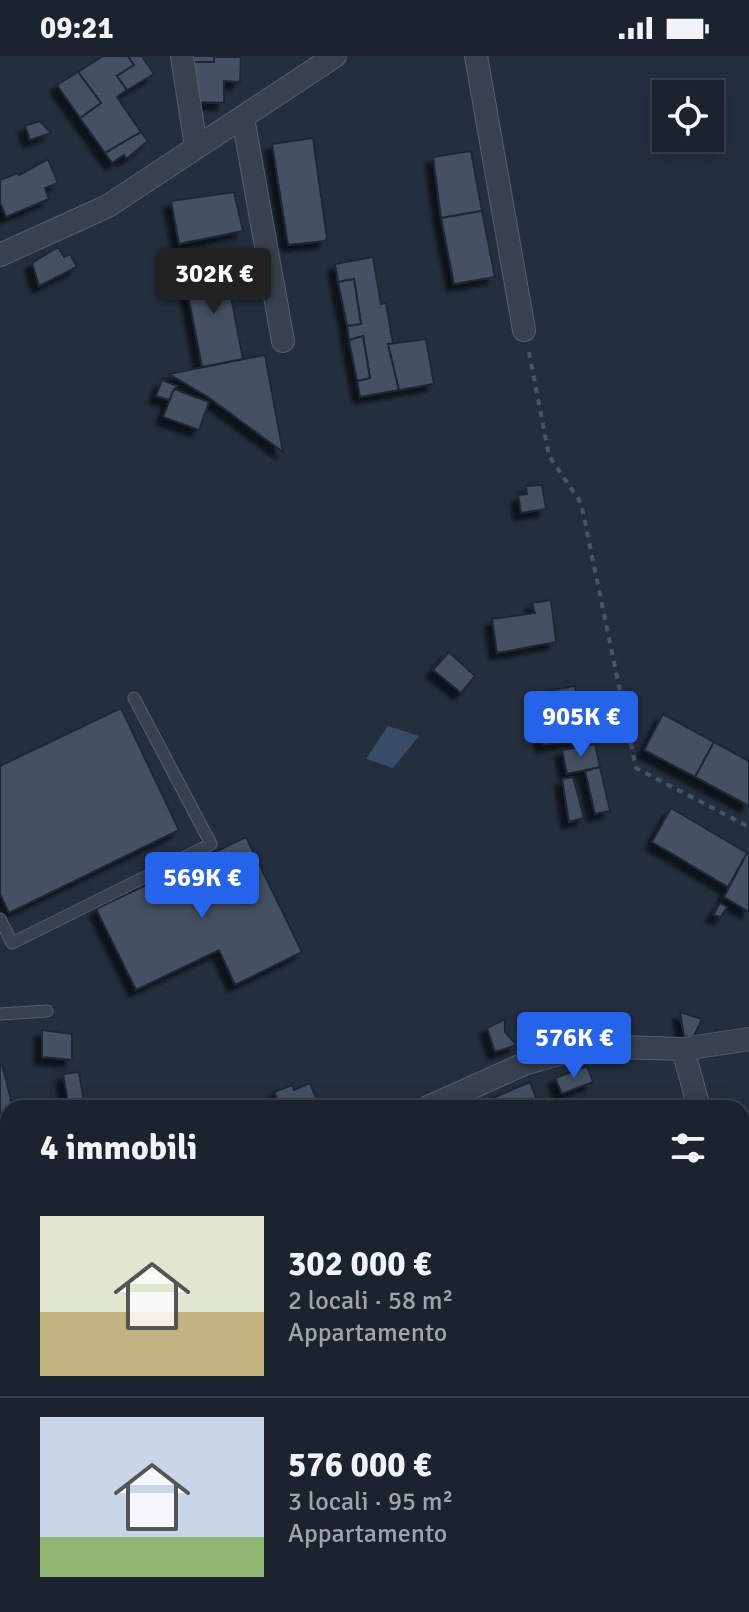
<!DOCTYPE html>
<html lang="it">
<head>
<meta charset="utf-8">
<style>
  :root { --surface:#1b232e; --page:#242b36; --text:#f1f3f6; --muted:#a0a4aa; --line:#39404a; --accent:#2563eb }
  body { margin:0; font-family:Signika,sans-serif; background:var(--page); color:var(--text); height:100vh; display:flex; flex-direction:column; font-size:30px; white-space:nowrap }
  * { box-sizing:border-box; margin:0 }
  p { font-size:26px; color:var(--muted) }
  .icon { flex:none; width:44px; height:44px; fill:none; stroke:currentColor; stroke-width:2; stroke-linecap:round; stroke-linejoin:round }
  .map { position:relative; flex:1; overflow:hidden }
  .drawer { position:absolute; left:0px; top:1044px; width:750px; height:512px; display:flex; flex-direction:column; background:var(--surface); border-radius:24px 24px 0 0; box-shadow:0 4px 20px #0003,0 0 0 2px var(--line) }
  .drawer>* { flex:none }
  .controls { position:absolute; left:652px; top:24px; display:grid; gap:16px }
  .controls a { display:grid; place-items:center; width:72px; height:72px; border-radius:0px; background:var(--surface); box-shadow:0 4px 20px #0003,0 0 0 2px var(--line); font-size:40px }
  .price { position:absolute; translate:-50% -68px; padding:0 18px; border-radius:8px; background:var(--accent); color:#fff; font-size:26px; line-height:52px; filter:drop-shadow(0 2px 4px #0008) }
  .price::after { content:''; position:absolute; left:50%; top:48px; width:24px; height:18px; margin-left:-12px; background:inherit; clip-path:polygon(0 0,100% 0,50% 100%) }
  .price.current { background:#222; color:#fff }
  ul { padding:0; list-style:none }
  li { display:flex; align-items:center; gap:24px; height:200px; padding:0 40px }
  li+li { border-top:2px solid var(--line) }
  li span { display:grid; place-items:center; flex:none; width:224px; height:160px; border-radius:0px; color:#555 }
  li>.icon { margin-inline-start:auto }
  span .icon { width:96px; height:96px; fill:#fffc; stroke-width:1 }
  li b { font-size:34px }
  h2 { display:flex; justify-content:space-between; align-items:center; height:96px; padding:0 40px; font-size:34px }
  .status { display:flex; justify-content:space-between; align-items:center; height:56px; padding:0 40px; background:var(--surface); direction:ltr }
  .status svg { height:22px; fill:currentColor }
  .map>svg:first-child { display:block }
</style>
</head>
<body>
<div class="status"><b>09:21</b><svg viewBox="0 0 49 12"><path d="M0 12V9h3v3zM5 12V6h3v6zM10 12V3h3v9zM15 12V0h3v12zM26 1h20v11H26zM47 4h2v5h-2z"/></svg></div>
<div class="map">
<svg width="749" height="1556" viewBox="0 0 749 1556">
  <defs>
    <filter id="shadow"><feDropShadow dx="-7" dy="7" stdDeviation="2" flood-color="#0009"/></filter>
  </defs>
  <rect width="100%" height="100%" fill="#242f3e"/>
  <polygon fill="#394c67" points="388,670 419,680 393,712 366,703"/>
  <g fill="#455162" stroke="#1f2835" stroke-width="2" filter="url(#shadow)">
    <polygon points="103,0 128,0 134,9 117,20 127,34 117,41 141,76 105,97 80,62 101,47 78,16"/>
    <polygon points="128,0 142,0 154,18 127,34 117,20 134,9"/>
    <polygon points="193,0 241,0 214,1 214,6 193,6"/>
    <polygon points="214,1 241,1 240,26 224,25 224,47 193,46 193,6 214,6"/>
    <polygon points="78,16 101,47 80,62 57,29"/>
    <polygon points="40,65 51,77 30,84 25,70"/>
    <polygon points="141,76 148,85 126,103 124,99 112,107 105,97"/>
    <polygon points="313,82 327,182 325,185 288,189 272,88"/>
    <polygon points="471,95 482,155 441,162 433,101"/>
    <polygon points="48,103 58,127 45,132 49,143 6,161 0,146 0,124 18,117 19,119"/>
    <polygon points="234,136 243,175 179,188 171,145"/>
    <polygon points="482,155 495,221 454,228 441,162"/>
    <polygon points="58,191 64,201 70,198 77,211 39,230 32,207"/>
    <polygon points="373,201 381,248 386,247 393,288 388,288 399,334 360,341 357,325 370,322 363,280 349,284 347,270 361,268 354,223 338,226 335,208"/>
    <polygon points="225,209 243,303 202,311 184,218"/>
    <polygon points="354,223 361,268 347,270 338,226"/>
    <polygon points="363,280 370,322 357,325 349,284"/>
    <polygon points="426,283 434,328 399,334 388,288"/>
    <polygon points="265,299 283,396 208,341 169,318"/>
    <polygon points="162,324 177,330 169,344 156,340"/>
    <polygon points="174,333 209,346 199,374 163,361"/>
    <polygon points="542,429 546,453 521,457 518,439 527,438 526,430"/>
    <polygon points="551,544 556,586 497,597 492,563 535,557 532,547"/>
    <polygon points="449,596 475,620 461,637 433,614"/>
    <polygon points="575,630 584,682 543,689 534,638"/>
    <polygon points="121,652 179,774 9,857 0,838 0,710"/>
    <polygon points="663,658 714,686 695,721 644,694"/>
    <polygon points="714,686 749,705 749,750 695,721"/>
    <polygon points="595,688 600,711 567,718 562,694"/>
    <polygon points="600,711 610,755 595,758 585,715"/>
    <polygon points="573,721 584,762 569,766 562,723"/>
    <polygon points="671,752 747,797 728,831 652,786"/>
    <polygon points="246,781 302,896 235,929 219,894 136,934 96,853"/>
    <polygon points="747,797 749,798 749,856 724,841"/>
    <polygon points="720,847 727,851 721,861 713,859"/>
    <polygon points="680,956 702,963 693,982 684,980"/>
    <polygon points="505,963 505,976 517,989 495,996 487,972"/>
    <polygon points="42,974 72,978 72,1004 42,1001"/>
    <polygon points="2,1008 13,1052 8,1052 8,1060 0,1062 0,1009"/>
    <polygon points="587,1010 593,1026 562,1038 555,1022"/>
    <polygon points="79,1016 85,1052 69,1052 63,1018"/>
    <polygon points="530,1026 540,1052 474,1050"/>
    <polygon points="310,1027 320,1052 281,1052 274,1036 292,1029 294,1034"/>
    <polygon points="8,1075 8,1087 5,1087 7,1093 1,1096 0,1077"/>
    <polygon points="0,1120 3,1125 8,1123 8,1142 0,1147"/>
    <polygon points="0,1202 8,1216 8,1249 0,1252"/>
    <polygon points="0,1299 8,1307 8,1348 0,1340"/>
    <polygon points="0,1340 8,1348 8,1365 0,1373"/>
    <polygon points="5,1368 8,1371 8,1389 0,1381 0,1373"/>
    <polygon points="746,1424 749,1425 749,1459 742,1458 742,1438"/>
    <polygon points="0,1449 8,1457 8,1520 3,1525 0,1523"/>
    <polygon points="742,1458 749,1459 749,1493 742,1491"/>
    <polygon points="742,1491 749,1493 749,1523 742,1521"/>
    <polygon points="742,1521 749,1523 749,1556 724,1556 726,1548 742,1548"/>
    <polygon points="40,1548 85,1548 89,1552 86,1556 33,1556"/>
    <polygon points="172,1548 236,1548 239,1551 233,1556 179,1556"/>
    <polygon points="325,1548 342,1548 352,1556 319,1556"/>
    <polygon points="499,1548 513,1548 537,1553 537,1556 497,1556"/>
    <polygon points="577,1548 632,1548 630,1556 575,1556"/>
    <polygon points="654,1548 688,1548 686,1556 653,1556"/>
  </g>
  <g fill="none" stroke-linecap="round" stroke-linejoin="round">
    <g stroke="#565f6c" stroke-width="13">
      <g id="service">
        <polyline points="0,863 12,887 211,788 134,642"/>
        <polyline points="0,958 47,955"/>
      </g>
    </g>
    <g stroke="#565f6c" stroke-width="24">
      <g id="minor">
        <polyline points="182,0 196,91"/>
        <polyline points="476,0 524,274"/>
        <polyline points="243,62 283,285"/>
        <polyline points="0,199 108,150 335,0"/>
        <polyline points="426,1052 524,1008 587,990 683,993"/>
        <polyline points="699,1052 683,993 749,983"/>
        <polyline points="742,1221 749,1248"/>
        <polyline points="0,1261 8,1274"/>
        <polyline points="742,1408 749,1374"/>
        <polyline points="366,1548 375,1556"/>
        <polyline points="564,1556 566,1548"/>
        <polyline points="712,1556 713,1548"/>
      </g>
    </g>
    <g stroke="#565f6c" stroke-width="30">
      <g id="tertiary">
        <polyline points="0,1398 8,1406"/>
        <polyline points="151,1548 159,1556"/>
      </g>
    </g>
    <polyline stroke="#44595c" stroke-width="4" stroke-dasharray="6 6" stroke-linecap="butt" points="529,296 549,400 581,447 636,712 749,771"/>
    <use href="#service" stroke="#38414e" stroke-width="11"/>
    <use href="#minor" stroke="#38414e" stroke-width="22"/>
    <use href="#tertiary" stroke="#38414e" stroke-width="28"/>
  </g>
</svg>
<div class="controls">
<a><svg class="icon" aria-label="locate" viewBox="0 0 24 24"><circle cx="12" cy="12" r="6"/><path d="M12 2v4M12 18v4M2 12h4M18 12h4"/></svg></a>
</div>
<b class="price current" style="left:214px;top:260px">302K €</b>
<b class="price" style="left:581px;top:703px">905K €</b>
<b class="price" style="left:202px;top:864px">569K €</b>
<b class="price" style="left:574px;top:1024px">576K €</b>
<section class="drawer">
<h2>4 immobili<svg class="icon" aria-label="filters" viewBox="0 0 24 24"><path d="M4 7h16M4 17h16"/><circle cx="9" cy="7" r="2"/><circle cx="15" cy="17" r="2"/></svg></h2>
<ul>
<li><span style="background:linear-gradient(#dfe7d0 60%,#c2b280 0)"><svg class="icon" aria-label="home" viewBox="0 0 24 24"><path d="M3 11l9-7 9 7M6 9v11h12V9"/></svg></span><div><b>302 000 €</b><p>2 locali · 58 m²</p><p>Appartamento</p></div></li>
<li><span style="background:linear-gradient(#c9d6e8 75%,#8fb573 0)"><svg class="icon" aria-label="home" viewBox="0 0 24 24"><path d="M3 11l9-7 9 7M6 9v11h12V9"/></svg></span><div><b>576 000 €</b><p>3 locali · 95 m²</p><p>Appartamento</p></div></li>
</ul>
</section>
</div>
</body>
</html>
